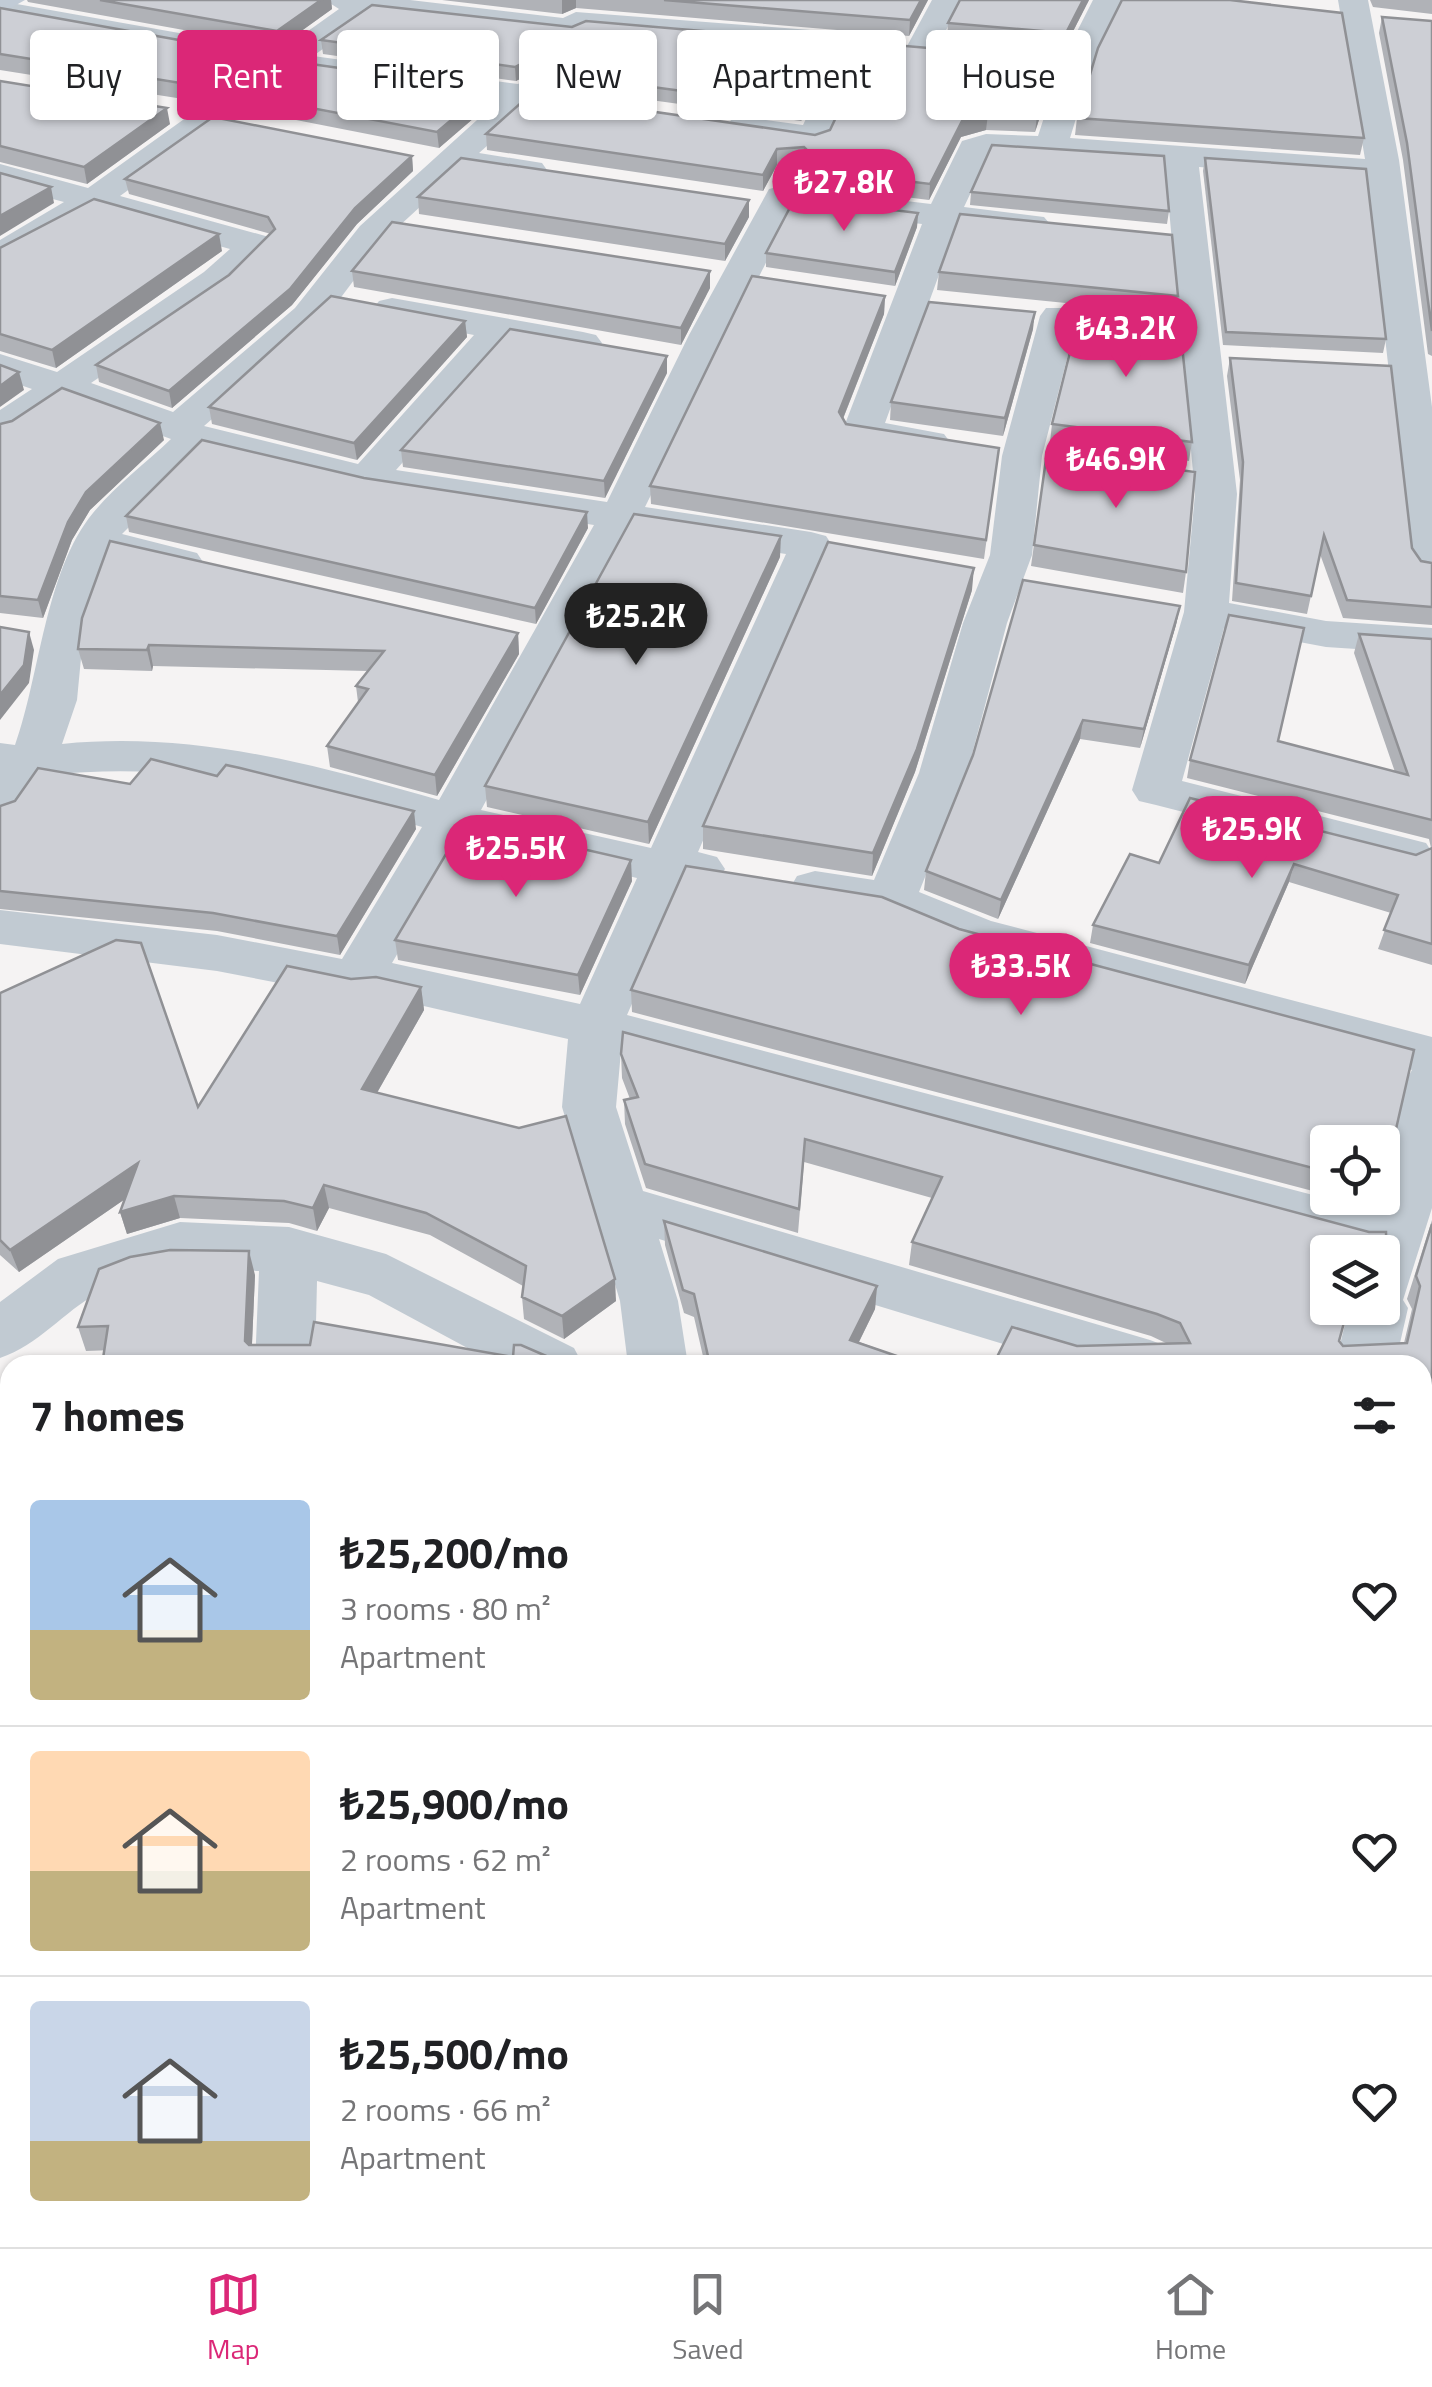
<!DOCTYPE html>
<html lang="en">
<head>
<meta charset="utf-8">
<style>
  :root { --surface:#fff; --page:#f2f2f2; --text:#202124; --muted:#757577; --line:#e0e0e0; --accent:#db2777 }
  body { margin:0; font-family:"Titillium Web",sans-serif; background:var(--page); color:var(--text); height:100vh; display:flex; flex-direction:column; font-size:38px; white-space:nowrap }
  * { box-sizing:border-box; margin:0 }
  p { font-size:32px; color:var(--muted) }
  .icon { flex:none; width:55px; height:55px; fill:none; stroke:currentColor; stroke-width:2; stroke-linecap:round; stroke-linejoin:round }
  .map { position:relative; flex:1; overflow:hidden }
  .panel { position:absolute; left:0px; top:1355px; width:1432px; height:892px; display:flex; flex-direction:column; background:var(--surface); border-radius:30px 30px 0 0; box-shadow:0 2px 8px #0004 }
  .panel>* { flex:none }
  .hud { position:absolute; left:30px; top:30px; width:1372px; height:90px; display:flex; gap:20px }
  .tools { position:absolute; left:1310px; top:1125px; display:grid; gap:20px }
  .tools a { display:grid; place-items:center; width:90px; height:90px; border-radius:10px; background:var(--surface); box-shadow:0 2px 8px #0004; font-size:50px }
  .price { position:absolute; translate:-50% -85px; padding:0 22px; border-radius:35px; background:var(--accent); color:#fff; font-size:32px; line-height:65px; filter:drop-shadow(0 2px 5px #0008) }
  .price::after { content:''; position:absolute; left:50%; top:60px; width:30px; height:22px; margin-left:-15px; background:inherit; clip-path:polygon(0 0,100% 0,50% 100%) }
  .price.active { background:#222; color:#fff }
  ul { padding:0; list-style:none }
  li { display:flex; align-items:center; gap:30px; height:250px; padding:0 30px }
  li+li { border-top:2px solid var(--line) }
  li span { display:grid; place-items:center; flex:none; width:280px; height:200px; border-radius:10px; color:#555 }
  li>.icon { margin-inline-start:auto }
  span .icon { width:120px; height:120px; fill:#fffc; stroke-width:1 }
  li b { font-size:42px }
  h2 { display:flex; justify-content:space-between; align-items:center; height:120px; padding:0 30px; font-size:42px }
  .chip { padding:0 35px; border-radius:10px; background:var(--surface); box-shadow:0 2px 8px #0004; font-size:35px; line-height:90px }
  .chip.active { background:var(--accent); color:#fff }
  .tabs { display:flex; justify-content:space-around; align-items:center; height:140px; border-top:2px solid var(--line); background:var(--surface); font-size:28px; color:var(--muted) }
  .tabs a { display:grid; justify-items:center; gap:5px }
  .tabs .active { color:var(--accent) }
  .map>svg:first-child { display:block }
</style>
</head>
<body>
<div class="map">
<svg width="1432" height="2247" viewBox="0 0 1432 2247">
  <rect width="100%" height="100%" fill="#f5f3f3"/>
  <g fill="none" stroke-linecap="round" stroke-linejoin="round">
    <g fill="#c1cad2" fill-rule="evenodd">
      <path d="M325,0H410L563,18L576,12L889,36L905,45L889,54L869,53L831,137L826,144C798,151 759,141 731,134L727,127L731,120L743,117L803,125L839,50L586,31L573,37L372,14L313,56L518,84L543,69L559,79L551,89L639,101L655,111L639,121L532,106L479,153L542,163L547,170L542,177L530,180L460,170L384,240L321,324L204,426L358,464L474,335L379,317L373,309L379,301L392,298L583,332L596,335L602,343L596,351L583,354L510,341L396,470L607,502L689,335L769,189L781,186L931,204L962,141L986,134L1038,136L1059,71L1028,67L1023,60L1039,51L1066,53L1093,0H1123L1093,63L1070,138L1365,159L1338,0H1368L1399,160L1432,407V579L1417,575L1411,566L1367,179L1199,167L1237,494L1229,603L1326,621L1432,628V654L1326,647L1224,628L1182,781L1426,843L1432,852L1426,865L1409,870L1156,805L1139,801L1132,790L1184,612L1195,494L1165,165L989,154L964,207L1044,217L1050,224L1044,231L1032,235L956,228L885,423L944,434L950,442L944,450C915,458 877,448 848,440L842,432L922,224L793,208L645,507L811,532L826,536L832,545L698,852L717,857L725,869L717,881L684,885L627,1015L1374,1211L1378,1198H1382L1405,1082L1412,1070L958,947L882,915L797,900L790,888L797,876L815,871L874,880L919,773L963,623L990,555L1002,456L1040,316L1046,308H1072L1078,316L1042,456L1032,555L1007,623L967,773L919,892L991,921L1432,1037V1208L1403,1300L1408,1308L1395,1365H1335L1349,1308H1382V1252H1362L621,1051L616,1107L643,1191L1150,1340L1171,1348L1180,1365H1072L659,1239L678,1301L688,1365H628L620,1301L562,1107L568,1039L380,996L356,998L217,971L0,944V910L217,935L342,959L422,827C290,788 187,761 47,775L17,817L0,822V743L15,745C40,676 45,571 93,513C115,486 146,463 171,439L66,401L14,436L0,440V410L32,389L0,378V354L57,372L204,272L230,249L97,212L0,266V240L64,202L0,185V164L88,188L258,66L0,19V1L280,51L339,9ZM291,72L498,101L360,226L295,308L173,412L91,383L230,288L274,245L269,237L120,196ZM204,452L367,490L594,525L439,800C314,764 193,731 62,744L77,700L83,637L112,557L182,575L197,571L203,562L197,553L122,534ZM633,531L786,554L651,848L481,810ZM465,838L637,878L580,1004L392,963Z"/>
      <polygon points="932,0 962,0 933,55 911,55 906,48"/>
      <path d="M180,1222L289,1227L386,1254L574,1348L583,1365H499L369,1295L317,1281L315,1365H255L259,1271C204,1268 148,1265 98,1293C63,1312 39,1345 0,1358V1302L58,1259Z"/>
      <polygon points="0,1950 10,1952 10,2026 0,2024"/>
      <polygon points="1422,2050 1432,2054 1432,2130 1422,2126"/>
      <polygon points="132,2238 212,2238 210,2247 130,2247"/>
      <polygon points="643,2238 738,2238 742,2247 647,2247"/>
      <polygon points="1038,2238 1118,2238 1115,2247 1035,2247"/>
    </g>
    <polygon fill="#c1cbd6" fill-rule="evenodd" points="0,0 25,0 0,14"/>
  </g>
  <g fill="#b0b2b7">
    <polygon points="27,0 331,0 332,9 279,47 28,2"/>
    <polygon points="442,0 928,0 909,36 576,8 562,14"/>
    <polygon points="1089,0 1064,49 947,39 948,23"/>
    <polygon points="1370,0 1432,0 1432,14 1373,7"/>
    <polygon points="0,8 249,68 202,102 0,70"/>
    <polygon points="1382,17 1432,21 1432,356 1428,354 1403,160 1379,33"/>
    <polygon points="572,27 833,42 832,55 801,121 557,87 556,74 545,66 516,81 323,54 321,40"/>
    <polygon points="1056,59 1054,74 1035,132 986,130 961,137 929,200 808,185 808,168 804,163 777,165 763,191 487,150 486,134 815,135"/>
    <polygon points="0,81 170,124 87,184 0,162"/>
    <polygon points="488,89 489,105 439,148 245,110 243,95"/>
    <polygon points="1077,118 1364,138 1360,155 1075,135"/>
    <polygon points="412,156 413,171 357,224 292,305 172,408 99,382 96,365 229,275 271,234 129,194 125,179"/>
    <polygon points="1205,158 1386,339 1383,353 1223,345 1203,171"/>
    <polygon points="971,192 1169,211 1167,224 970,205"/>
    <polygon points="418,197 749,217 725,261 419,214"/>
    <polygon points="918,213 917,227 895,286 766,267 766,253"/>
    <polygon points="0,248 222,251 56,368 0,351"/>
    <polygon points="352,271 710,271 710,288 681,345 354,287"/>
    <polygon points="939,272 1178,296 1175,314 937,290"/>
    <polygon points="885,296 884,314 843,419 846,424 999,448 984,559 651,504 650,486"/>
    <polygon points="465,321 467,337 357,460 212,424 209,407"/>
    <polygon points="1033,329 1003,436 890,420 891,402"/>
    <polygon points="1230,358 1412,548 1421,561 1432,563 1432,625 1343,618 1320,554 1307,614 1232,601 1240,480 1227,376"/>
    <polygon points="667,373 605,498 403,467 401,450"/>
    <polygon points="0,424 164,440 90,510 72,540 43,618 0,613"/>
    <polygon points="1052,424 1192,442 1189,461 1050,442"/>
    <polygon points="1047,452 1186,572 1183,593 1031,566"/>
    <polygon points="126,516 588,528 536,624 129,532"/>
    <polygon points="780,557 649,844 487,807 485,786"/>
    <polygon points="972,590 915,772 872,876 703,849 703,826"/>
    <polygon points="1180,606 1176,625 1140,748 1080,739 998,919 924,890 926,871"/>
    <polygon points="82,618 518,633 519,654 437,796 330,767 327,746 358,702 356,686 368,671 153,666 152,671 84,669 78,649"/>
    <polygon points="1359,634 1432,639 1432,965 1378,949 1391,913 1289,882 1245,984 1090,943 1093,925 1159,863 1416,855 1431,848 1429,839 1187,778 1190,760 1278,741 1395,772 1354,653"/>
    <polygon points="130,784 416,829 340,955 217,931 0,909 0,806"/>
    <polygon points="686,866 882,897 959,929 1414,1050 1382,1184 1382,1142 1328,1142 1328,1195 632,1012 631,990"/>
    <polygon points="632,881 580,995 398,960 395,940"/>
    <polygon points="351,979 421,987 424,1010 377,1093 616,1301 564,1339 524,1319 522,1297 523,1286 430,1235 329,1208 317,1231 289,1223 180,1218 127,1234 120,1212 125,1199 19,1272 0,1255 0,993 198,1107"/>
    <polygon points="623,1032 1369,1232 1386,1232 1387,1281 1382,1292 1382,1252 1328,1252 1328,1308 1348,1308 1339,1341 1343,1346 1404,1343 1412,1309 1407,1299 1432,1220 1432,2052 1430,2050 1432,2183 1422,2223 1422,1365 993,1365 1012,1327 1077,1346 1168,1344 1151,1336 909,1265 912,1242 932,1198 804,1162 798,1233 646,1188 625,1124 624,1100 630,1099 622,1078 621,1054"/>
    <polygon points="1337,1198 1377,1198 1371,1206"/>
    <polygon points="664,1221 877,1286 875,1309 859,1342 923,1365 705,1365 694,1317 684,1313 665,1245"/>
    <polygon points="255,1275 252,1345 86,1351 78,1327"/>
    <rect x="0" y="1462" width="10" height="220"/>
    <polygon points="0,1775 10,1775 10,1928 0,1927"/>
    <polygon points="855,2238 1052,2238 1048,2247 910,2247 891,2238 888,2247 875,2247"/>
    <polygon points="1254,2238 1419,2238 1417,2247 1265,2247 1253,2242"/>
  </g>
  <g fill="#909195">
    <polygon points="321,0 331,0 332,9 279,47 277,31"/>
    <polygon points="562,0 576,0 576,8 562,14"/>
    <polygon points="921,0 928,0 909,36 910,20"/>
    <polygon points="1083,0 1089,0 1064,49 1066,33"/>
    <polygon points="833,42 832,55 801,121 801,107"/>
    <polygon points="246,52 249,68 202,102 199,86"/>
    <polygon points="544,52 545,66 516,81 515,67"/>
    <polygon points="1056,59 1054,74 1035,132 1037,116"/>
    <polygon points="488,89 489,105 439,148 437,132"/>
    <polygon points="167,108 170,124 87,184 84,167"/>
    <polygon points="988,114 986,130 961,137 929,200 930,184 962,121"/>
    <polygon points="777,149 777,165 763,191 763,175"/>
    <polygon points="412,156 413,171 357,224 292,305 172,408 169,391 355,208"/>
    <polygon points="51,187 54,203 0,236 0,216"/>
    <polygon points="749,200 749,217 725,261 725,244"/>
    <polygon points="918,213 917,227 895,286 895,272"/>
    <polygon points="219,234 222,251 56,368 52,350"/>
    <polygon points="710,271 710,288 681,345 681,328"/>
    <polygon points="885,296 884,314 838,431 839,412"/>
    <polygon points="1035,312 1033,329 1003,436 1005,418"/>
    <polygon points="465,321 467,337 357,460 354,443"/>
    <polygon points="667,356 667,373 605,498 604,481"/>
    <polygon points="19,372 24,390 0,407 0,386"/>
    <polygon points="160,423 164,440 90,510 72,540 43,618 38,600 68,522 86,492"/>
    <polygon points="587,512 588,528 536,624 535,608"/>
    <polygon points="781,536 780,557 649,844 648,822"/>
    <polygon points="974,568 972,590 915,772 872,876 873,853"/>
    <polygon points="1180,606 1176,625 1140,748 1144,729"/>
    <polygon points="29,632 34,650 29,683 0,720 0,695"/>
    <polygon points="518,633 519,654 437,796 435,775"/>
    <polygon points="149,645 153,666 152,671 147,650"/>
    <polygon points="1083,720 1080,739 998,919 1001,900"/>
    <polygon points="414,811 416,829 340,955 337,936"/>
    <polygon points="631,860 632,881 580,995 578,975"/>
    <polygon points="1294,864 1289,882 1245,984 1249,965"/>
    <polygon points="421,987 424,1010 366,1112 362,1089"/>
    <polygon points="138,1163 144,1186 19,1272 10,1250"/>
    <polygon points="324,1185 329,1208 317,1231 313,1208"/>
    <polygon points="174,1196 180,1218 127,1234 120,1212"/>
    <polygon points="249,1251 255,1275 251,1365 245,1341"/>
    <polygon points="615,1279 616,1301 564,1339 562,1316"/>
    <polygon points="877,1286 875,1309 849,1362 850,1340"/>
    <polygon points="121,2238 129,2238 128,2242 131,2247 121,2247"/>
  </g>
  <g fill="#cdcfd5" stroke="#909195" stroke-width="2.5">
    <polygon points="100,0 321,0 277,31"/>
    <polygon points="664,0 921,0 910,20"/>
    <polygon points="960,0 1083,0 1066,33 948,23"/>
    <polygon points="1122,0 1230,0 1342,13 1364,138 1077,118 1098,48"/>
    <polygon points="372,5 572,27 586,21 833,42 801,107 556,74 562,65 544,52 515,67 321,40"/>
    <polygon points="0,8 246,52 199,86 0,54"/>
    <polygon points="1382,17 1432,21 1432,331 1407,143"/>
    <polygon points="871,43 1056,59 1037,116 988,114 962,121 930,184 808,169 813,156 804,147 777,149 763,175 486,134 531,94 815,135 830,130"/>
    <polygon points="290,61 488,89 437,132 243,95"/>
    <polygon points="0,81 167,108 84,167 0,146"/>
    <polygon points="213,117 412,156 355,208 290,289 169,391 96,365 229,275 275,229 268,217 125,179"/>
    <polygon points="992,145 1164,156 1169,211 971,192"/>
    <polygon points="461,158 749,200 725,244 418,197"/>
    <polygon points="1205,158 1366,169 1386,339 1226,332"/>
    <polygon points="0,173 51,187 0,216"/>
    <polygon points="795,198 918,213 895,272 766,253"/>
    <polygon points="94,199 219,234 52,350 0,334 0,248"/>
    <polygon points="960,214 1172,235 1178,296 939,272"/>
    <polygon points="392,222 710,271 681,328 352,271"/>
    <polygon points="752,276 885,296 839,412 846,424 999,448 986,540 650,486"/>
    <polygon points="331,296 465,321 354,443 209,407"/>
    <polygon points="929,302 1035,312 1005,418 891,402"/>
    <polygon points="1079,316 1180,326 1192,442 1052,424"/>
    <polygon points="510,329 667,356 604,481 401,450"/>
    <polygon points="1230,358 1391,366 1412,548 1421,561 1432,563 1432,607 1347,600 1324,535 1311,596 1236,583 1243,462"/>
    <polygon points="0,365 19,372 0,386"/>
    <polygon points="62,388 160,423 86,492 68,522 38,600 0,596 0,424 12,421"/>
    <polygon points="202,440 364,478 587,512 535,608 126,516"/>
    <polygon points="1047,452 1195,472 1186,572 1034,545"/>
    <polygon points="634,514 781,536 648,822 485,786"/>
    <polygon points="110,541 518,633 435,775 327,746 368,689 356,686 384,651 149,645 147,650 78,649 82,618"/>
    <polygon points="828,542 974,568 917,749 873,853 703,826"/>
    <polygon points="1023,580 1180,606 1144,729 1083,720 1001,900 926,871 973,755"/>
    <polygon points="1229,615 1304,628 1278,741 1408,775 1359,634 1432,639 1432,820 1190,760"/>
    <polygon points="0,627 29,632 24,665 0,695"/>
    <polygon points="151,759 217,776 226,765 240,768 414,811 337,936 213,913 0,891 0,806 15,801 38,768 130,784"/>
    <polygon points="1190,798 1416,855 1432,848 1432,944 1384,930 1398,895 1294,864 1249,965 1093,925 1130,854 1159,863"/>
    <polygon points="465,822 631,860 578,975 395,940"/>
    <polygon points="686,866 882,897 959,929 1414,1050 1386,1173 1382,1179 1382,1142 1328,1142 1328,1172 631,990"/>
    <polygon points="116,940 141,943 198,1107 287,966 351,979 376,977 421,987 362,1089 519,1128 566,1116 615,1279 562,1316 522,1297 526,1266 426,1213 324,1185 313,1208 284,1201 174,1196 120,1212 138,1163 10,1250 0,1240 0,993"/>
    <polygon points="623,1032 1369,1232 1386,1232 1387,1281 1382,1281 1382,1252 1328,1252 1328,1308 1348,1308 1339,1341 1343,1346 1407,1343 1420,1286 1416,1276 1432,1224 1432,2031 1430,2032 1432,2183 1422,2223 1422,1365 993,1365 1012,1327 1077,1346 1190,1343 1180,1323 1157,1314 912,1242 942,1177 805,1139 799,1209 645,1164 624,1100 638,1097 621,1054"/>
    <polygon points="664,1221 877,1286 850,1340 923,1365 710,1365 694,1294 683,1290"/>
    <polygon points="170,1250 249,1251 245,1341 249,1345 310,1345 314,1322 513,1357 514,1345 521,1345 567,1365 102,1365 108,1326 78,1327 99,1269 130,1257"/>
    <rect x="0" y="1462" width="10" height="198"/>
    <polygon points="0,1775 10,1775 10,1910 0,1909"/>
    <polygon points="0,2027 10,2028 10,2238 123,2238 121,2247 0,2247"/>
    <polygon points="228,2238 586,2238 605,2247 226,2247"/>
    <polygon points="926,2238 1052,2238 1048,2247 945,2247"/>
    <polygon points="1287,2238 1419,2238 1417,2247 1308,2247"/>
  </g>
</svg>
<div class="tools">
<a><svg class="icon" aria-label="locate" viewBox="0 0 24 24"><circle cx="12" cy="12" r="6"/><path d="M12 2v4M12 18v4M2 12h4M18 12h4"/></svg></a>
<a><svg class="icon" aria-label="layers" viewBox="0 0 24 24"><path d="M12 4l9 5-9 5-9-5zM3 14l9 5 9-5"/></svg></a>
</div>
<b class="price" style="left:844px;top:234px">₺27.8K</b>
<b class="price" style="left:1126px;top:380px">₺43.2K</b>
<b class="price" style="left:1116px;top:511px">₺46.9K</b>
<b class="price active" style="left:636px;top:668px">₺25.2K</b>
<b class="price" style="left:1252px;top:881px">₺25.9K</b>
<b class="price" style="left:516px;top:900px">₺25.5K</b>
<b class="price" style="left:1021px;top:1018px">₺33.5K</b>
<div class="hud">
<a class="chip">Buy</a>
<a class="chip active">Rent</a>
<a class="chip">Filters</a>
<a class="chip">New</a>
<a class="chip">Apartment</a>
<a class="chip">House</a>
</div>
<section class="panel">
<h2>7 homes<svg class="icon" aria-label="filters" viewBox="0 0 24 24"><path d="M4 7h16M4 17h16"/><circle cx="9" cy="7" r="2"/><circle cx="15" cy="17" r="2"/></svg></h2>
<ul>
<li><span style="background:linear-gradient(#a9c7e8 65%,#c2b280 0)"><svg class="icon" aria-label="home" viewBox="0 0 24 24"><path d="M3 11l9-7 9 7M6 9v11h12V9"/></svg></span><div><b>₺25,200/mo</b><p>3 rooms · 80 m²</p><p>Apartment</p></div><svg class="icon" aria-label="heart" viewBox="0 0 24 24"><path d="M12 20l-8-8c-3-5 5-10 8-4 3-6 11-1 8 4z"/></svg></li>
<li><span style="background:linear-gradient(#ffd9b3 60%,#c2b280 0)"><svg class="icon" aria-label="home" viewBox="0 0 24 24"><path d="M3 11l9-7 9 7M6 9v11h12V9"/></svg></span><div><b>₺25,900/mo</b><p>2 rooms · 62 m²</p><p>Apartment</p></div><svg class="icon" aria-label="heart" viewBox="0 0 24 24"><path d="M12 20l-8-8c-3-5 5-10 8-4 3-6 11-1 8 4z"/></svg></li>
<li><span style="background:linear-gradient(#c9d6e8 70%,#c2b280 0)"><svg class="icon" aria-label="home" viewBox="0 0 24 24"><path d="M3 11l9-7 9 7M6 9v11h12V9"/></svg></span><div><b>₺25,500/mo</b><p>2 rooms · 66 m²</p><p>Apartment</p></div><svg class="icon" aria-label="heart" viewBox="0 0 24 24"><path d="M12 20l-8-8c-3-5 5-10 8-4 3-6 11-1 8 4z"/></svg></li>
</ul>
</section>
</div>
<nav class="tabs">
<a class="active"><svg class="icon" aria-label="map" viewBox="0 0 24 24"><path d="M3 6l6-2 6 2 6-2v14l-6 2-6-2-6 2zM9 4v14M15 6v14"/></svg>Map</a>
<a><svg class="icon" aria-label="saved" viewBox="0 0 24 24"><path d="M7 4h10v16l-5-4-5 4z"/></svg>Saved</a>
<a><svg class="icon" aria-label="home" viewBox="0 0 24 24"><path d="M3 11l9-7 9 7M6 9v11h12V9"/></svg>Home</a>
</nav>
</body>
</html>
